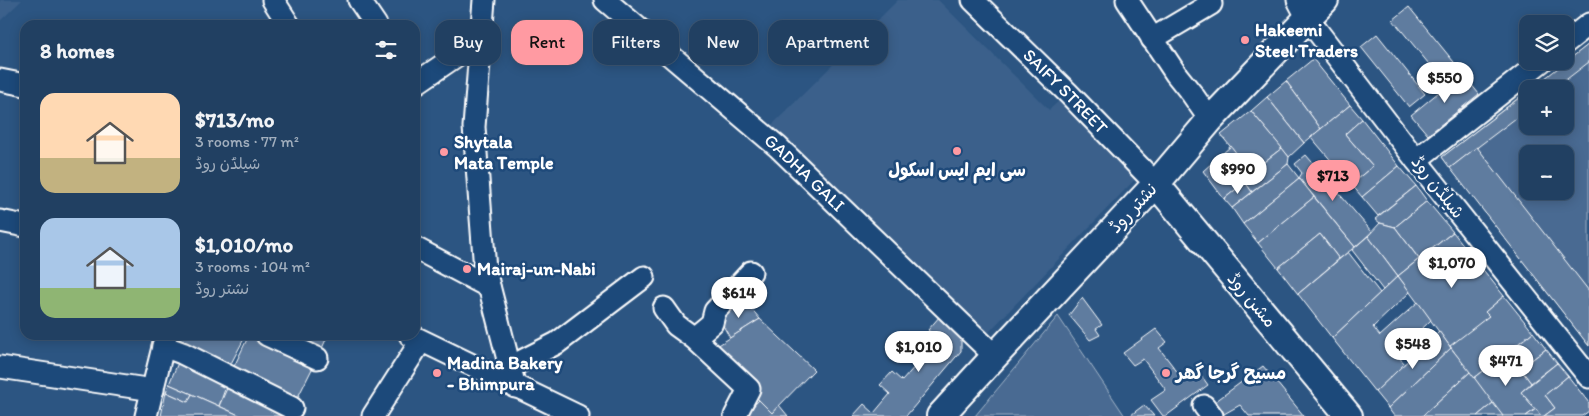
<!DOCTYPE html>
<html lang="en">
<head>
<meta charset="utf-8">
<style>
  :root { --surface:#214062; --page:#2d4b6b; --text:#f1f3f6; --muted:#a2afbe; --line:#3e5977; --accent:#ff9aa2 }
  body { margin:0; font-family:Itim,"Playpen Sans Arabic",sans-serif; background:var(--page); color:var(--text); height:100vh; display:flex; flex-direction:column; font-size:19px; white-space:nowrap }
  * { box-sizing:border-box; margin:0 }
  p { font-size:16px; color:var(--muted) }
  .icon { flex:none; width:28px; height:28px; fill:none; stroke:currentColor; stroke-width:2; stroke-linecap:round; stroke-linejoin:round }
  .map { position:relative; flex:1; overflow:hidden }
  .sheet { position:absolute; left:20px; top:20px; width:400px; height:320px; display:flex; flex-direction:column; background:var(--surface); border-radius:15px; box-shadow:0 2px 12px #0003,0 0 0 1px var(--line) }
  .sheet>* { flex:none }
  .top-card { position:absolute; left:435px; top:20px; width:475px; height:45px; display:flex; gap:10px }
  .controls { position:absolute; left:1519px; top:15px; display:grid; gap:10px }
  .controls a { display:grid; place-items:center; width:55px; height:55px; border-radius:10px; background:var(--surface); box-shadow:0 2px 12px #0003,0 0 0 1px var(--line); font-size:25px }
  .price { position:absolute; translate:-50% -42px; padding:0 11px; border-radius:18px; background:#fff; color:#222; font-size:16px; line-height:32px; filter:drop-shadow(0 1px 2px #0008) }
  .price::after { content:''; position:absolute; left:50%; top:30px; width:15px; height:11px; margin-left:-8px; background:inherit; clip-path:polygon(0 0,100% 0,50% 100%) }
  .price.active { background:var(--accent); color:#111 }
  ul { padding:0; list-style:none }
  li { display:flex; align-items:center; gap:15px; height:125px; padding:0 20px }
  li span { display:grid; place-items:center; flex:none; width:140px; height:100px; border-radius:15px; color:#555 }
  li>.icon { margin-inline-start:auto }
  span .icon { width:60px; height:60px; fill:#fffc; stroke-width:1 }
  li b { font-size:21px }
  h2 { display:flex; justify-content:space-between; align-items:center; height:60px; padding:0 20px; font-size:21px }
  .tag { padding:0 18px; border-radius:15px; background:var(--surface); box-shadow:0 2px 12px #0003,0 0 0 1px var(--line); font-size:18px; line-height:45px }
  .tag.active { background:var(--accent); color:#111 }
  .map>svg:first-child { display:block }
</style>
</head>
<body>
<div class="map">
<svg width="1589" height="416" viewBox="0 0 1589 416">
  <rect width="100%" height="100%" fill="#2c5582"/>
  <filter id="ink" filterUnits="userSpaceOnUse"><feTurbulence type="fractalNoise" baseFrequency=".02" numOctaves="2"/><feDisplacementMap in="SourceGraphic" scale="10" xChannelSelector="R" yChannelSelector="G"/><feConvolveMatrix kernelMatrix="1 2 1 2 8 2 1 2 1" color-interpolation-filters="sRGB"/></filter>
  <g filter="url(#ink)">
    <g fill="#3b618b">
      <polygon points="0,0 22,0 0,21"/>
      <polygon points="898,0 938,0 1049,110 1068,93 1140,174 988,333 770,127"/>
    </g>
    <g fill="#486b92" stroke="#a4b5c8" fill-rule="evenodd">
      <path d="M1589,44V346L1442,157L1527,91L1528,126H1565V89H1531ZM1528,154H1565V191H1528Z"/>
      <polygon points="1058,316 1125,416 975,416"/>
    </g>
    <g fill="#5e7c9f" stroke="#fff">
      <polygon points="1409,7 1458,67 1442,80 1393,20"/>
      <polygon points="1377,34 1425,94 1409,107 1361,47"/>
      <polygon points="1589,44 1589,62 1554,89 1531,89"/>
      <polygon points="1313,59 1350,105 1321,129 1286,81"/>
      <polygon points="1462,73 1479,94 1428,135 1411,115"/>
      <polygon points="1286,81 1321,129 1304,143 1267,97"/>
      <polygon points="1528,91 1528,109 1450,168 1442,157"/>
      <polygon points="1267,97 1304,143 1289,157 1251,111"/>
      <polygon points="1350,105 1362,119 1345,134 1373,166 1351,184 1311,137"/>
      <polygon points="1251,111 1282,148 1251,172 1221,135"/>
      <polygon points="1362,119 1399,166 1362,197 1351,184 1373,166 1345,134"/>
      <polygon points="1231,146 1240,158 1233,165 1245,182 1224,199 1203,171"/>
      <polygon points="1477,147 1589,291 1589,346 1450,168"/>
      <polygon points="1282,148 1289,157 1288,164 1252,192 1233,165 1240,158 1251,172"/>
      <polygon points="1306,155 1372,232 1355,247 1299,178 1302,173 1295,164"/>
      <polygon points="1288,164 1299,178 1243,224 1232,208"/>
      <polygon points="1399,166 1416,186 1378,216 1362,197"/>
      <polygon points="1299,178 1314,197 1258,243 1243,224"/>
      <polygon points="1245,182 1252,192 1232,208 1224,199"/>
      <polygon points="1416,186 1427,201 1395,227 1380,223 1375,219"/>
      <polygon points="1314,197 1355,247 1339,259 1320,234 1278,268 1258,243"/>
      <polygon points="1427,201 1453,232 1419,259 1395,227"/>
      <polygon points="1380,223 1395,227 1419,259 1398,276 1368,236"/>
      <polygon points="1453,232 1504,296 1485,312 1489,316 1451,348 1398,276"/>
      <polygon points="1320,234 1339,259 1298,294 1278,268"/>
      <polygon points="1368,236 1398,276 1383,290 1352,250"/>
      <polygon points="1348,252 1380,293 1332,338 1298,294"/>
      <polygon points="1398,276 1410,292 1373,327 1380,336 1418,302 1431,320 1396,354 1405,364 1375,392 1332,338"/>
      <polygon points="1504,296 1533,332 1473,379 1450,346 1489,316 1485,312"/>
      <polygon points="1082,298 1102,325 1096,329 1100,335 1090,340 1069,315"/>
      <polygon points="744,300 760,319 730,338 721,322 722,318"/>
      <polygon points="940,316 961,338 961,351 906,416 853,416 864,404 874,413 890,394 880,385 892,372 902,381 917,364 906,355 917,343 928,351 938,339 928,330"/>
      <polygon points="760,319 814,370 772,413 753,394 717,346"/>
      <polygon points="1156,329 1167,342 1159,348 1182,378 1196,368 1208,385 1166,416 1163,416 1151,400 1166,390 1143,359 1133,365 1123,353"/>
      <polygon points="1439,331 1451,348 1388,408 1375,392"/>
      <polygon points="1533,332 1546,349 1520,369 1508,352"/>
      <polygon points="178,335 246,335 226,373 173,349"/>
      <polygon points="249,335 259,335 316,361 294,405 230,375"/>
      <polygon points="275,335 328,335 319,355"/>
      <polygon points="1451,348 1470,372 1422,416 1394,416 1388,408"/>
      <polygon points="1546,349 1557,363 1531,383 1520,369"/>
      <polygon points="1508,352 1531,383 1521,392 1536,409 1526,416 1502,416 1473,379"/>
      <polygon points="180,358 228,381 219,406 169,384"/>
      <polygon points="1557,363 1568,376 1545,395 1555,408 1544,416 1541,416 1521,392"/>
      <polygon points="1263,366 1304,416 1249,416 1240,405 1224,414 1216,401"/>
      <polygon points="1470,372 1493,403 1477,416 1422,416"/>
      <polygon points="1568,376 1589,403 1589,411 1582,416 1544,416 1555,408 1545,395"/>
      <polygon points="230,382 288,416 241,416 219,406"/>
      <polygon points="169,384 192,394 188,402 166,392"/>
      <polygon points="166,392 188,402 192,394 241,416 161,416"/>
      <polygon points="759,400 772,413 779,405 788,416 744,416"/>
      <polygon points="1493,403 1503,416 1477,416"/>
      <polygon points="1144,405 1154,416 1130,416 1136,411"/>
      <polygon points="1536,409 1541,416 1526,416"/>
    </g>
    <g fill="none" stroke-linecap="round" stroke-linejoin="round">
      <g stroke="#fff" stroke-width="25">
        <g id="minor">
          <polyline points="273,0 289,25"/>
          <polyline points="359,0 376,25"/>
          <polyline points="484,0 474,127 485,270 515,387"/>
          <path id="s1" d="M605,0L778,147L995,356"/>
          <path id="s2" d="M973,0L1068,93L1156,184"/>
          <polyline points="1127,0 1176,74 1192,94 1210,120"/>
          <polyline points="1298,0 1308,19 1416,160 1589,377"/>
          <polyline points="1152,39 1211,4 1208,0"/>
          <polyline points="1565,43 1589,24"/>
          <polyline points="0,80 25,85"/>
          <polyline points="415,84 481,39"/>
          <polyline points="1416,160 1542,61"/>
          <polyline points="0,221 25,226"/>
          <polyline points="415,248 489,287"/>
          <polyline points="664,308 676,325 694,338 749,389 735,416"/>
          <polyline points="267,335 317,358"/>
          <polyline points="410,335 578,416"/>
          <polyline points="694,338 712,323 715,311 751,272"/>
          <polyline points="163,346 182,353 292,408"/>
          <polyline points="0,367 153,390"/>
          <polyline points="510,367 557,343 644,277"/>
          <polyline points="1204,406 1212,416"/>
          <polyline points="146,416 166,335"/>
          <polyline points="373,416 421,341"/>
        </g>
      </g>
      <g stroke="#fff" stroke-width="30">
        <g id="major">
          <polyline points="1156,184 1349,416"/>
          <polyline points="940,416 995,356 1156,184 1210,120 1325,0"/>
        </g>
      </g>
      <use href="#minor" stroke="#1f4a7a" stroke-width="21"/>
      <use href="#major" stroke="#1f4a7a" stroke-width="26"/>
    </g>
  </g>
  <g fill="#ff9aa2" stroke="#1f4a7a" stroke-width="2">
    <circle cx="1245" cy="40" r="5"/>
    <circle cx="957" cy="151" r="5"/>
    <circle cx="444" cy="152" r="5"/>
    <circle cx="467" cy="269" r="5"/>
    <circle cx="437" cy="373" r="5"/>
    <circle cx="1166" cy="373" r="5"/>
  </g>
  <g text-anchor="middle" dominant-baseline="central" stroke-width="5" stroke-linejoin="round" paint-order="stroke">
    <g font-size="18" font-weight="bold" fill="#fff" stroke="#1f4a7a" text-anchor="start">
      <text x="1255" y="30">Hakeemi<tspan x="1255" dy="21">Steel Traders</tspan></text>
      <text x="454" y="142">Shytala<tspan x="454" dy="21">Mata Temple</tspan></text>
      <text x="957" y="170" text-anchor="middle">سی ایم ایس اسکول</text>
      <text x="477" y="269">Mairaj-un-Nabi</text>
      <text x="447" y="363">Madina Bakery<tspan x="447" dy="21">- Bhimpura</tspan></text>
      <text x="1176" y="373">مسیح گرجا گھر</text>
    </g>
    <g font-size="18" fill="#fff" stroke="#1f4a7a">
      <text stroke="none"><textPath href="#s2" startOffset="130">SAIFY STREET</textPath></text>
      <text stroke="none"><textPath href="#s1" startOffset="264">GADHA GALI</textPath></text>
      <text transform="translate(1438 187) rotate(52)">شیلڈن روڈ</text>
      <text transform="translate(1133 208) rotate(-47)">نشتر روڈ</text>
      <text transform="translate(1252 300) rotate(50)">مشن روڈ</text>
    </g>
  </g>
</svg>
<div class="controls">
<a><svg class="icon" aria-label="layers" viewBox="0 0 24 24"><path d="M12 4l9 5-9 5-9-5zM3 14l9 5 9-5"/></svg></a>
<a>+</a>
<a>−</a>
</div>
<b class="price" style="left:1445px;top:104px">$550</b>
<b class="price" style="left:1238px;top:195px">$990</b>
<b class="price active" style="left:1333px;top:202px">$713</b>
<b class="price" style="left:1452px;top:289px">$1,070</b>
<b class="price" style="left:739px;top:319px">$614</b>
<b class="price" style="left:1413px;top:370px">$548</b>
<b class="price" style="left:919px;top:373px">$1,010</b>
<b class="price" style="left:1506px;top:387px">$471</b>
<div class="top-card">
<a class="tag">Buy</a>
<a class="tag active">Rent</a>
<a class="tag">Filters</a>
<a class="tag">New</a>
<a class="tag">Apartment</a>
</div>
<section class="sheet">
<h2>8 homes<svg class="icon" aria-label="filters" viewBox="0 0 24 24"><path d="M4 7h16M4 17h16"/><circle cx="9" cy="7" r="2"/><circle cx="15" cy="17" r="2"/></svg></h2>
<ul>
<li><span style="background:linear-gradient(#ffd9b3 65%,#c2b280 0)"><svg class="icon" aria-label="home" viewBox="0 0 24 24"><path d="M3 11l9-7 9 7M6 9v11h12V9"/></svg></span><div><b>$713/mo</b><p>3 rooms · 77 m²</p><p>شیلڈن روڈ</p></div></li>
<li><span style="background:linear-gradient(#a9c7e8 70%,#8fb573 0)"><svg class="icon" aria-label="home" viewBox="0 0 24 24"><path d="M3 11l9-7 9 7M6 9v11h12V9"/></svg></span><div><b>$1,010/mo</b><p>3 rooms · 104 m²</p><p>نشتر روڈ</p></div></li>
</ul>
</section>
</div>
</body>
</html>
